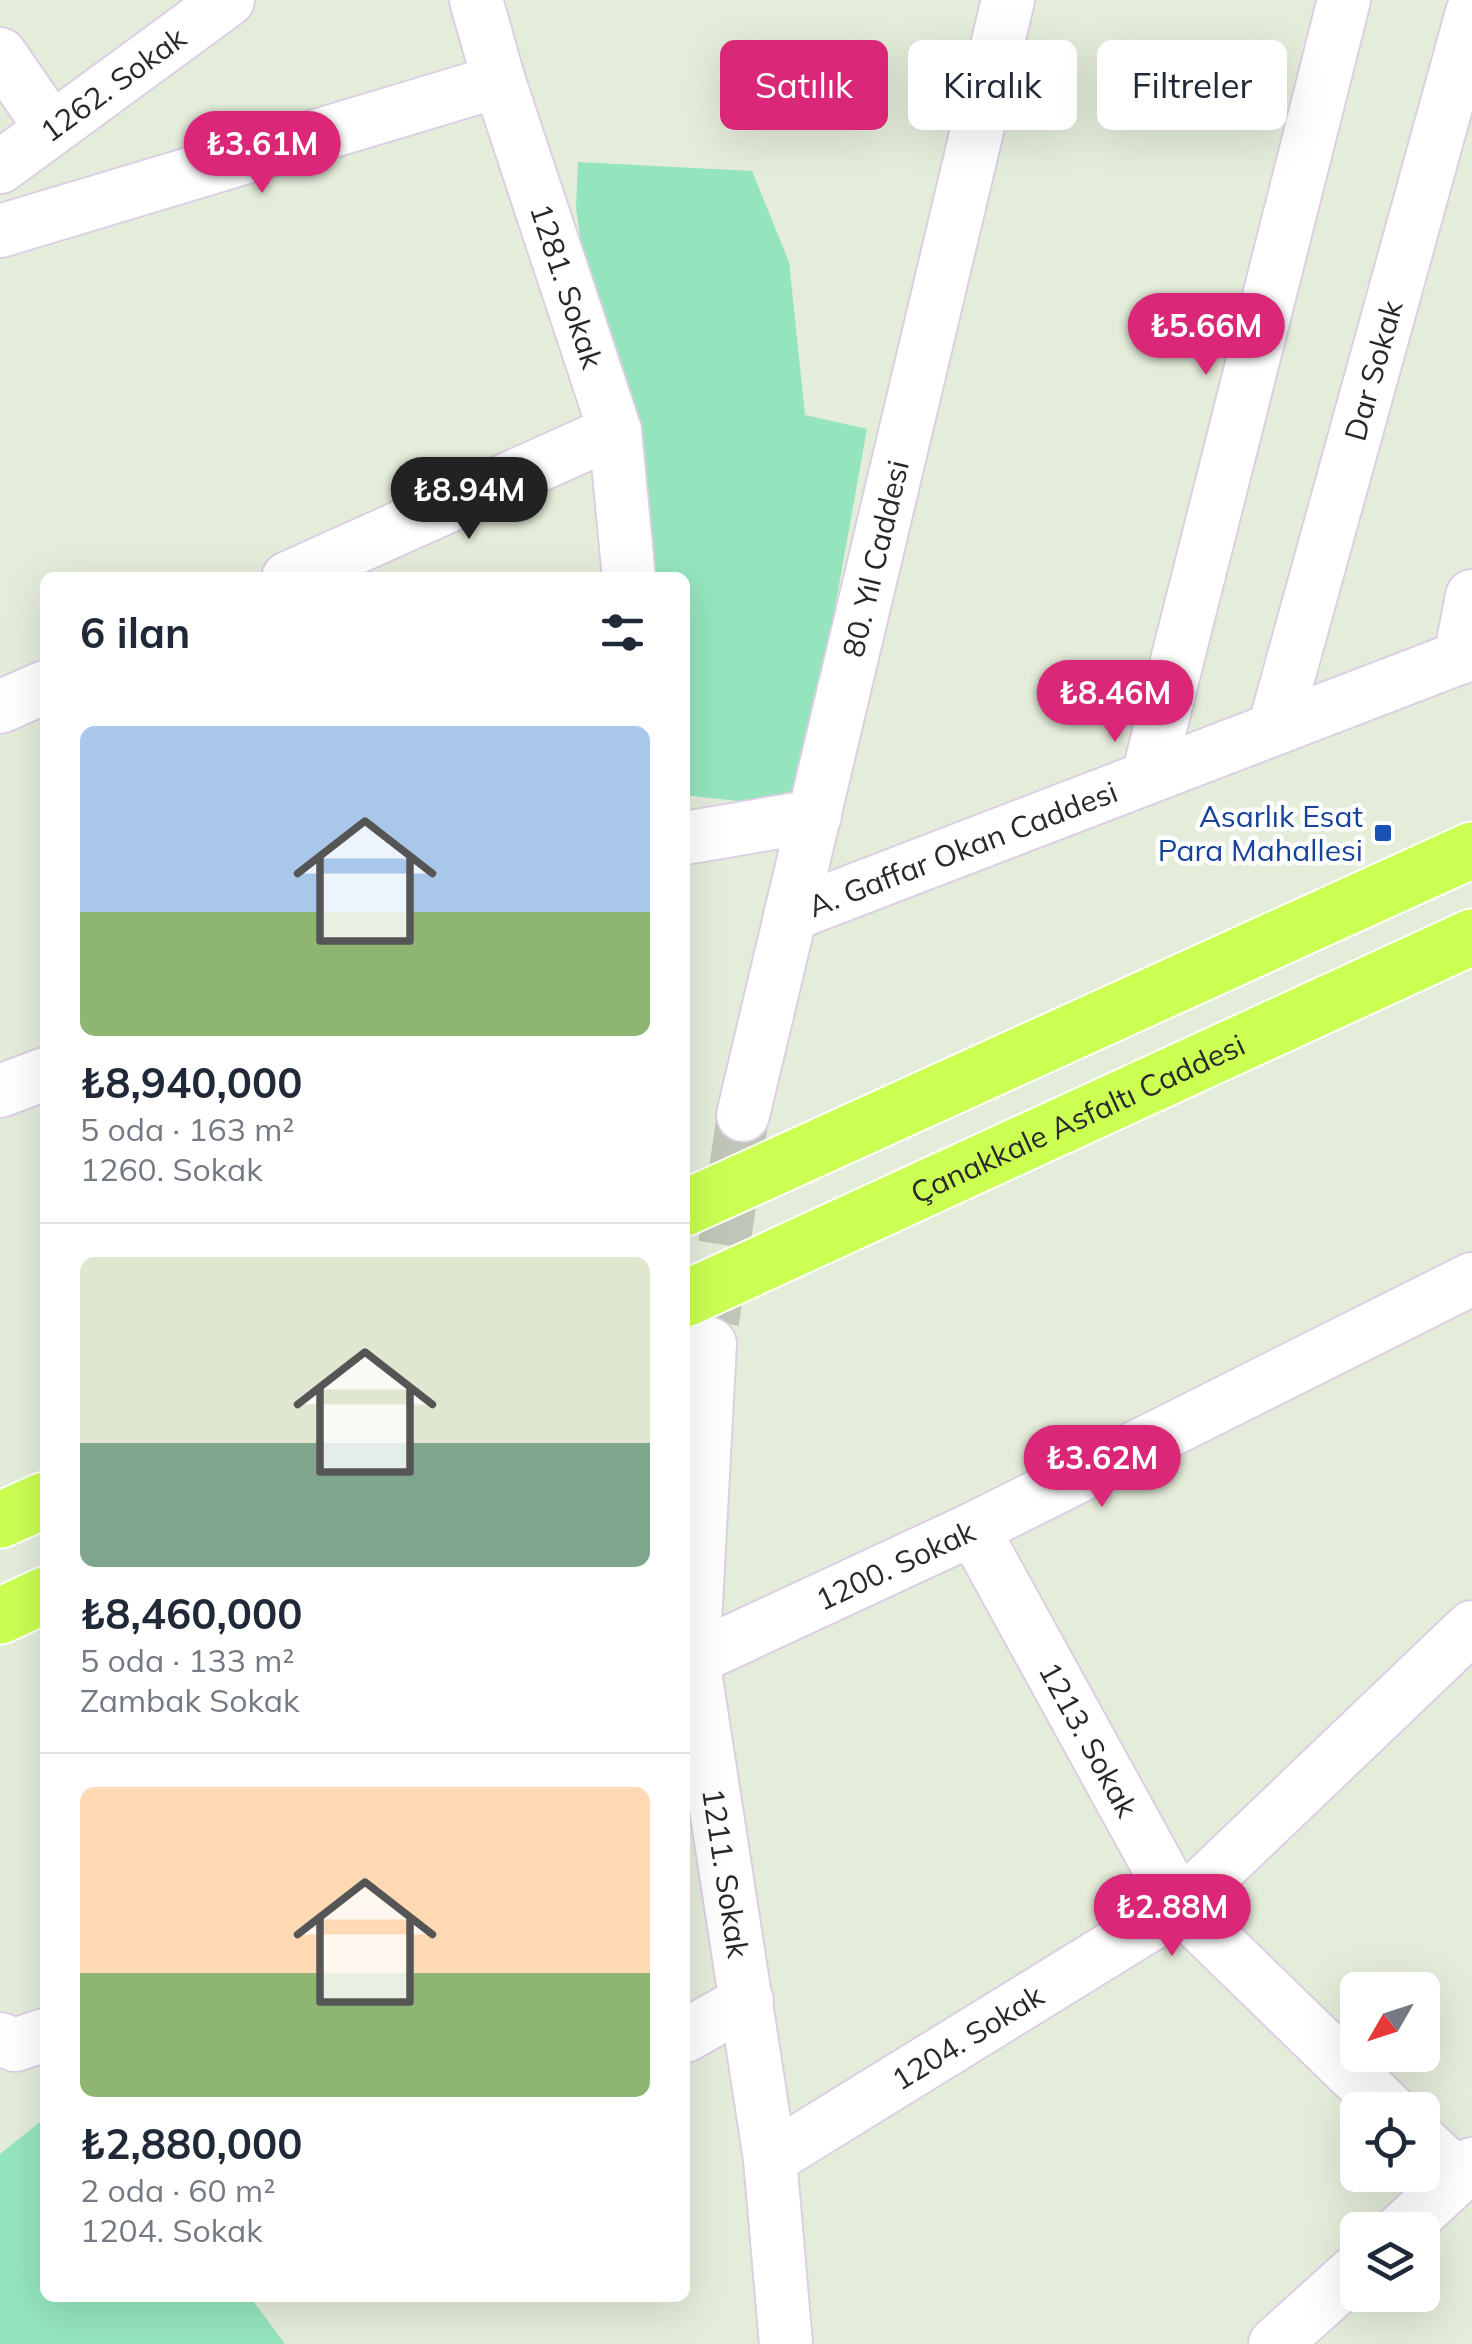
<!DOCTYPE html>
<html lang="tr">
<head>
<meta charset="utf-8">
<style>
  :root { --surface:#fff; --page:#f6f6f7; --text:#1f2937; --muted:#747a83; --line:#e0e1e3; --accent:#db2777 }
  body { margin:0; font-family:Mulish,sans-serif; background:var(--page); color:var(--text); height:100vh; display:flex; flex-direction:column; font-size:38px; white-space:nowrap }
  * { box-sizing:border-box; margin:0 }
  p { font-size:32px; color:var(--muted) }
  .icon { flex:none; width:55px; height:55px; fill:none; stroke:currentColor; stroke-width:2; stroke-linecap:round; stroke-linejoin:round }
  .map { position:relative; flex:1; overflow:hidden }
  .drawer { position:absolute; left:40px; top:572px; width:650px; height:1730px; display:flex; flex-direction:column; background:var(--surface); border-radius:15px; box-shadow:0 10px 40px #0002 }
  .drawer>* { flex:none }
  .banner { position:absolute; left:720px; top:40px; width:600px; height:90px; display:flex; gap:20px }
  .needle { width:65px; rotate:231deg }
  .buttons { position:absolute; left:1340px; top:1972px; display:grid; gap:20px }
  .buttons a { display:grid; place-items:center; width:100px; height:100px; border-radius:15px; background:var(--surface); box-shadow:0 10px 40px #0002; font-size:50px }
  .price { position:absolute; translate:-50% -85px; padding:0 22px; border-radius:35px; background:var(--accent); color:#fff; font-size:32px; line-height:65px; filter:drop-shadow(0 2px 5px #0008) }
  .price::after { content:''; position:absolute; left:50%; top:60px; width:30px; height:22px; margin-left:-15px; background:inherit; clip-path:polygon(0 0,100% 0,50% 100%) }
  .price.on { background:#222; color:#fff }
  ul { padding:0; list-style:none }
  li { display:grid; align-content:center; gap:20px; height:530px; padding:0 40px }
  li+li { border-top:2px solid var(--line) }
  li span { display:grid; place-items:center; height:310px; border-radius:15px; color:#555 }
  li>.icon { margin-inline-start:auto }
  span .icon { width:180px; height:180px; fill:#fffc; stroke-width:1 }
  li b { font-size:42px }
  h2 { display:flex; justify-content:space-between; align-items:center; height:120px; padding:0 40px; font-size:42px }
  .tag { padding:0 35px; border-radius:15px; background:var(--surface); box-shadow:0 10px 40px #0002; font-size:35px; line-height:90px }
  .tag.on { background:var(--accent); color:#fff }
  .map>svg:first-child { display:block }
</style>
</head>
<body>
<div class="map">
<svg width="1472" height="2344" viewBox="0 0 1472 2344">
  <rect width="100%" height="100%" fill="#e4ecda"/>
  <g fill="#94e5be">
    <polygon points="578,162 752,171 789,262 805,415 867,429 799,808 685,795 685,578 631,577 576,208"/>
    <polygon points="45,2118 45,2298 251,2298 285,2344 0,2344 0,2154"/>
  </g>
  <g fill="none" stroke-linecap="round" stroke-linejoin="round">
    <polyline stroke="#bfc5b7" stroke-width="52" stroke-dasharray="52 26" stroke-linecap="butt" points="713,1322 743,1115"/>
    <g stroke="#dccfe3" stroke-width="56">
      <g id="minor">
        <path id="s1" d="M476,0L499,81L615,431L629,578"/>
        <polyline points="0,54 51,128"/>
        <path id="s2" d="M0,167L228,0"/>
        <polyline points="0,231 499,81"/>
        <polyline points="288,578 615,431"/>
        <polyline points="1460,658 1472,596"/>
        <polyline points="0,707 45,687"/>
        <path id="s3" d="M1274,729L1472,13"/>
        <polyline points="1148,776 1344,0"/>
        <polyline points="685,838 815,816"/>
        <path id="s4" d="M790,915L1472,653"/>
        <polyline points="0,1091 45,1074"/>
        <path id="s5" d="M743,1115L1008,0"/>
        <path id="s6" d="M710,1344L693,1659L770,2159L786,2344"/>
        <path id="s7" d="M973,1529L1180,1906L1390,2110"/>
        <path id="s8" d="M685,1663L973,1529L1472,1279"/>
        <polyline points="685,2036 747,2001"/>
        <polyline points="0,2039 15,2045 45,2035"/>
        <polyline points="1422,2142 1459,2177"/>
        <path id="s9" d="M770,2159L1180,1906L1472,1627"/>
        <polyline points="1401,2230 1472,2164"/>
        <polyline points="1275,2344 1358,2269"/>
      </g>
    </g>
    <g stroke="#fff" stroke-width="59">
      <g id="highway">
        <polyline points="685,1208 1472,850"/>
        <path id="s10" d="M685,1299L1472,937"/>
        <polyline points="0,1520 45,1500"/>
        <polyline points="0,1616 45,1595"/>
      </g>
    </g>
    <use href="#minor" stroke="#fff" stroke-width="52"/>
    <use href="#highway" stroke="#cbff52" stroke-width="55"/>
  </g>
  <rect fill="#1a4fb4" stroke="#fff" stroke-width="4" x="1373" y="823" width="20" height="20" rx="5"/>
  <g text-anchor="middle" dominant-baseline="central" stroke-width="9" stroke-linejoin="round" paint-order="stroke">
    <g font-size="30" fill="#292929" stroke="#fff">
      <text stroke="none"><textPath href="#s2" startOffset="140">1262. Sokak</textPath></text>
      <text stroke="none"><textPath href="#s1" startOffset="300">1281. Sokak</textPath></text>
      <text stroke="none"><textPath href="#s3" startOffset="372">Dar Sokak</textPath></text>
      <text stroke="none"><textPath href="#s5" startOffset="572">80. Yıl Caddesi</textPath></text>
      <text stroke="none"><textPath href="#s4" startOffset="185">A. Gaffar Okan Caddesi</textPath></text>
      <text stroke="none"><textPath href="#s10" startOffset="432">Çanakkale Asfaltı Caddesi</textPath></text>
      <text stroke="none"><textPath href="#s8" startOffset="232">1200. Sokak</textPath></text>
      <text stroke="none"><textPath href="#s7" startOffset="240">1213. Sokak</textPath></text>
      <text stroke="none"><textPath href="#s6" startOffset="532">1211. Sokak</textPath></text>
      <text stroke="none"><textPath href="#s9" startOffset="232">1204. Sokak</textPath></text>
    </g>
    <g font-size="30" fill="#164399" stroke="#fff" text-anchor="end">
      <text x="1363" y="816">Asarlık Esat<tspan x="1363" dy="34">Para Mahallesi</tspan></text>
    </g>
  </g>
</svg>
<div class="buttons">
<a><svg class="needle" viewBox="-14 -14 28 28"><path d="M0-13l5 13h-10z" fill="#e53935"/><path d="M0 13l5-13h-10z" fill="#747a83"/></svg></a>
<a><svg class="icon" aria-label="locate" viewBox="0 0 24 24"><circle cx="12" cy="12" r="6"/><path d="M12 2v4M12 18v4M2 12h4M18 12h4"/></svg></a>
<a><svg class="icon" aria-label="layers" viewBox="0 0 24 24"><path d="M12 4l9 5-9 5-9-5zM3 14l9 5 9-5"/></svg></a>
</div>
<b class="price" style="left:262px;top:196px">₺3.61M</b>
<b class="price" style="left:1206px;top:378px">₺5.66M</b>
<b class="price on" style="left:469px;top:542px">₺8.94M</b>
<b class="price" style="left:1115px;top:745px">₺8.46M</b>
<b class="price" style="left:1102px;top:1510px">₺3.62M</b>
<b class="price" style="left:1172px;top:1959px">₺2.88M</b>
<div class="banner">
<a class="tag on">Satılık</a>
<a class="tag">Kiralık</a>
<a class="tag">Filtreler</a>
</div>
<section class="drawer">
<h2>6 ilan<svg class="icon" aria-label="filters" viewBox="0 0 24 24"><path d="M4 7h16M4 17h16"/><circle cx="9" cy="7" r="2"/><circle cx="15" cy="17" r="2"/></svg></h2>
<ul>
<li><span style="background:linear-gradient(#a9c7e8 60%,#8fb573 0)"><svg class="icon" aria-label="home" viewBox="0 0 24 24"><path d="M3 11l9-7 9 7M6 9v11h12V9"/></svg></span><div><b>₺8,940,000</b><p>5 oda · 163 m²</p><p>1260. Sokak</p></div></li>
<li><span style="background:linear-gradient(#dfe7d0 60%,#7fa58c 0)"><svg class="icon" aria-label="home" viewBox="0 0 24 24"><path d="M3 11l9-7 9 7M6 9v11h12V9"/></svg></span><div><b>₺8,460,000</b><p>5 oda · 133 m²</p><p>Zambak Sokak</p></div></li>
<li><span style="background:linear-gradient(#ffd9b3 60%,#8fb573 0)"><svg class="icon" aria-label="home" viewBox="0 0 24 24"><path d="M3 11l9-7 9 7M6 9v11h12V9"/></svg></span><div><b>₺2,880,000</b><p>2 oda · 60 m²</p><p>1204. Sokak</p></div></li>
</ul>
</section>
</div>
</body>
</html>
